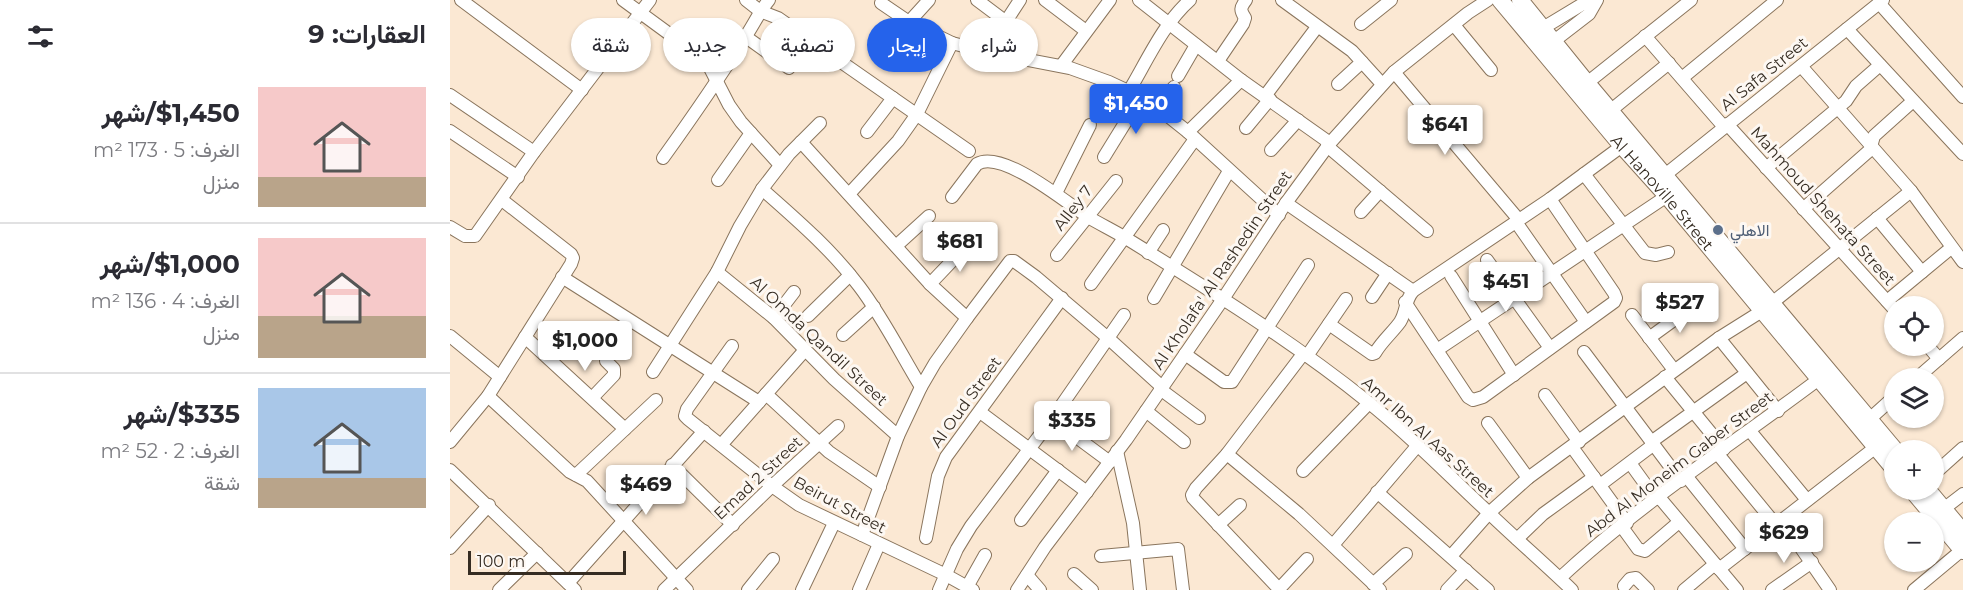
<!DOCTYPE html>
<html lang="ar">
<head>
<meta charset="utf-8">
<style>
  :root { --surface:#fff; --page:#f2f2f3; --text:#2b2b33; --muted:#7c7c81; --line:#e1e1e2; --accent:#2563eb }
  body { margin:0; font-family:Montserrat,Vazirmatn,sans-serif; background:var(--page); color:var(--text); direction:rtl; height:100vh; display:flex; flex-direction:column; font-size:22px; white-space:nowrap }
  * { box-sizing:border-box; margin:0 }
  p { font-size:20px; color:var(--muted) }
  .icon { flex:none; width:33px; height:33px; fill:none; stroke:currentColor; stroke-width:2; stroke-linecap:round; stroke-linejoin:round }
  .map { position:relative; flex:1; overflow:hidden; direction:ltr }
  .side { display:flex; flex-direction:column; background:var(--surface); width:450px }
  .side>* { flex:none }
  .banner { position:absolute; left:18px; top:18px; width:570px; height:54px; direction:rtl; display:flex; gap:12px }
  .buttons { position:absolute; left:1434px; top:296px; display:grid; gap:12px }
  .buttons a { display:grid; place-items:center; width:60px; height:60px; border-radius:50%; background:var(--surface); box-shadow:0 2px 4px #0004; font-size:30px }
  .scale { position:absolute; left:18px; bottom:15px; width:158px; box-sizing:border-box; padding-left:6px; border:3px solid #352c22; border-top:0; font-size:16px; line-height:21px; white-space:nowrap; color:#352c22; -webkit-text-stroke:4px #fdf8f3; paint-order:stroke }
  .price { position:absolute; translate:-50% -51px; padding:0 14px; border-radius:6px; background:#fff; color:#222; font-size:20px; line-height:39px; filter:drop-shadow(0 2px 3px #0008) }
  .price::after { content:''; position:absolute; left:50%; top:36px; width:18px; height:14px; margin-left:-9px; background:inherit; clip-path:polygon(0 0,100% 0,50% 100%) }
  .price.active { background:var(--accent); color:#fff }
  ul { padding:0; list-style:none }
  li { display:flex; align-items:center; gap:18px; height:150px; padding:0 24px }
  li+li { border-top:2px solid var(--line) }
  li span { display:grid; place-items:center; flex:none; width:168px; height:120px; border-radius:0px; color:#555 }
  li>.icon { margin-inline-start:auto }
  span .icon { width:72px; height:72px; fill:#fffc; stroke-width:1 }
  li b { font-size:26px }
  h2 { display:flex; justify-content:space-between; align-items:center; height:72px; padding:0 24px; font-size:26px }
  .tag { padding:0 21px; border-radius:27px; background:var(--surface); box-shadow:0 2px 4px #0004; font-size:21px; line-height:54px }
  .tag.active { background:var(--accent); color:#fff }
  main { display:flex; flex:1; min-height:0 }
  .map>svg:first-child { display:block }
</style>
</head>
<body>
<main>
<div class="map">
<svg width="1513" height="590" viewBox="0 0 1513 590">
  <rect width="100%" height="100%" fill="#fbe8d3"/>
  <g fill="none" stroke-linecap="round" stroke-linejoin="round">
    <g stroke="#8a755d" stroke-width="14">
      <g id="street">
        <polyline points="11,0 132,90"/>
        <polyline points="173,0 233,44 260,68 279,105 291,122 330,165"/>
        <polyline points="296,0 310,11 328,18 519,151"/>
        <polyline points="527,0 555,21"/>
        <polyline points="595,0 636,31"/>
        <polyline points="689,0 791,80 880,143"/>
        <polyline points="832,0 902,51 932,84"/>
        <polyline points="431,3 459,22 502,43 536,52 620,68 659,82 691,97 713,112 738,132 829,215"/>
        <polyline points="1429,3 1513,97"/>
        <polyline points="459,22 479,0"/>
        <polyline points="911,24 941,0"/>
        <polyline points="1004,25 1041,70"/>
        <polyline points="1093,28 1131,5 1146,0"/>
        <polyline points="1397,29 1513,154"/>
        <polyline points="1195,36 1274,127"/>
        <polyline points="296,37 339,68"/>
        <polyline points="1104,41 1139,14 1147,0"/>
        <polyline points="536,52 570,0"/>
        <path d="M768,61L793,24L795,18C790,10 790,8 796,0"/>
        <polyline points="611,66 660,0"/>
        <polyline points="1351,66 1461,191 1513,262"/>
        <polyline points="944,72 1069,220"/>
        <polyline points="728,76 746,45"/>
        <polyline points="1232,78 1327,0"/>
        <polyline points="1137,83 1241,0"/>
        <polyline points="888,84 912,62"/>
        <path d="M679,91C697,61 713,24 740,0"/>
        <polyline points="0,95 84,152"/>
        <polyline points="815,96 867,27"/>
        <polyline points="707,107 724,87"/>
        <polyline points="1160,111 1219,63"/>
        <polyline points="1277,124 1444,309"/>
        <polyline points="796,128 820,99"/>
        <polyline points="0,131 68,177"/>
        <polyline points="417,132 443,98"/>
        <polyline points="738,132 791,80"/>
        <polyline points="351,142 480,284 517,318"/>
        <polyline points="877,146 977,231"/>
        <polyline points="821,150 848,120"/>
        <polyline points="654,157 691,97"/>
        <path d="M213,158C241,119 268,80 294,39C303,26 309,12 319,0"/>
        <polyline points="1316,168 1396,101 1406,86 1430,65"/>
        <polyline points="1134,174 1195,253 1206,255 1218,252"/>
        <polyline points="1215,175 1433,0"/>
        <polyline points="268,180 301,133"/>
        <path d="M312,189C346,219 381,249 409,286C432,316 451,354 471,387"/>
        <polyline points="606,193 640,125"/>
        <polyline points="399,194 448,141 467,114 502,43"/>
        <path d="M502,197L527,164C552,149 617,203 638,217C650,224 662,230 674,237C757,288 842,341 918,402C961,436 999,476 1039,513C1066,539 1095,564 1122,590"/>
        <polyline points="836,203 963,291"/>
        <polyline points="1353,209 1420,150 1424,136 1463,101"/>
        <polyline points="911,212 930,191"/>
        <polyline points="1427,218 1472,272"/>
        <polyline points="1066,222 1136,322"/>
        <polyline points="0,227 15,236 25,236 84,152 200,0"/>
        <polyline points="446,246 479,216"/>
        <polyline points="698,253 713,230"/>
        <polyline points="607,255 666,181"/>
        <polyline points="1037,260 1100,348"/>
        <polyline points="267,272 324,318 384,379 448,436"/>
        <polyline points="1001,276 1064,375"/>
        <polyline points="112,277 309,402"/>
        <polyline points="480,284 520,242"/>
        <polyline points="641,284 745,139"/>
        <polyline points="922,297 938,273"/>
        <polyline points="704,298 779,171"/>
        <polyline points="1437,301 1501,248"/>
        <polyline points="955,302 1018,397 1023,400 1033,397 1164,302 1166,298 1164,293 1100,199"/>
        <polyline points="1322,303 1461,191"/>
        <polyline points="1182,315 1224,370"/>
        <polyline points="358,316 400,275"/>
        <polyline points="324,318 344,292"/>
        <path d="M879,324L922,354L925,353C932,341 942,333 950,322C957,311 954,302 963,291L1100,199L1172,146"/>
        <polyline points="393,335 424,307"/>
        <polyline points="0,336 50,377"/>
        <polyline points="75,337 175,429"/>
        <polyline points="1199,338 1243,306"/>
        <polyline points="1269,338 1328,411"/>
        <polyline points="1477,345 1489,359"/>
        <polyline points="282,346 237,409 235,416 238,419 322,486 349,505 496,575 523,590"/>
        <polyline points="987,350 1217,196"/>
        <polyline points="1134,352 1231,481"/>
        <polyline points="735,354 774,382 782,382 858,265"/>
        <polyline points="857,356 896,299"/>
        <polyline points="203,372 267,272 290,226 312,189 339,154 370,123"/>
        <polyline points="1215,377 1274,449"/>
        <polyline points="1467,378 1513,338"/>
        <polyline points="710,389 749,418"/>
        <polyline points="316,394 379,452 430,487"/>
        <polyline points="1095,395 1129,442"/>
        <polyline points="38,396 120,472 137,481 237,590"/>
        <polyline points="142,398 164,375 164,369 156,361"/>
        <polyline points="696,411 734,442"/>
        <polyline points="530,412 637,492"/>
        <polyline points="602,419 660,462"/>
        <polyline points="1038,423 1078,478"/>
        <polyline points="1413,425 1444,397"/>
        <polyline points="1300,431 1357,500"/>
        <polyline points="0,442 38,396 121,264 123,258 121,254 52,200"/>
        <polyline points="1201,442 1297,373"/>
        <polyline points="271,445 355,350"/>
        <polyline points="1122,447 1177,523"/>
        <polyline points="667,451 683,523 690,590"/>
        <polyline points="1267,453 1326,525"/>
        <polyline points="777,454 849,514 930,590"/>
        <polyline points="1180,463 1206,499"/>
        <polyline points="222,465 283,525"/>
        <polyline points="0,470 125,590"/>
        <polyline points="853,471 919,403"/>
        <polyline points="1484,474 1513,448"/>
        <polyline points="126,475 206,400"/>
        <polyline points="1237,477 1295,549"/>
        <polyline points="1150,485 1203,445"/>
        <polyline points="927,492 1038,590"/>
        <polyline points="1209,497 1287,590"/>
        <polyline points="1487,514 1513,494"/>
        <polyline points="571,520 608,470"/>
        <polyline points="1330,521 1349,545 1380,590"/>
        <polyline points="768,525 790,505"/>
        <polyline points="1172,527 1188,549 1195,551 1229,522"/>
        <polyline points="412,535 448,436 471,387 485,363 517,318 560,261 564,261 586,277 658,338 712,387"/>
        <polyline points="476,538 488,476 496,457 612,298"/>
        <polyline points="1067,539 1093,514 1144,477"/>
        <polyline points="883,545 968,445"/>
        <polyline points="0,548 39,505"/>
        <polyline points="651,556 728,549 733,590"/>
        <polyline points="1001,556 1039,513 1078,478 1269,338 1312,311"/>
        <polyline points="1269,569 1426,447"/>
        <polyline points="624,574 642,590"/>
        <polyline points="577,575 590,590"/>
        <path d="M1110,578C1189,504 1283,444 1369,379"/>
        <polyline points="118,583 254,431"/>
        <polyline points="923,584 956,554"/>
        <polyline points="1174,586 1180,579 1186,578 1198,590"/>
        <polyline points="517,587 535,555"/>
        <polyline points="829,589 857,559"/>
        <polyline points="49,590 87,553"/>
        <polyline points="214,590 322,486 388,426"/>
        <polyline points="298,590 323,559"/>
        <polyline points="352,590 384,523"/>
        <polyline points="409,590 429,544"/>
        <polyline points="489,590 507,549 521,526 602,419 674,315"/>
        <polyline points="567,590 595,547 676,440 773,299 836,203 880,143 944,72 1018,13 1038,0"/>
        <polyline points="830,590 743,498 742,495 746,488 777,454 853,354"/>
        <polyline points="997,590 1016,570"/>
        <polyline points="1234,590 1265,564"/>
        <polyline points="1322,590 1362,562"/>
        <polyline points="1464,590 1512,550"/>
      </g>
    </g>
    <g stroke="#8a755d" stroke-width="18">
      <g id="secondary">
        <path id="s1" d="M1050,0L1172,146L1217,196L1444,469"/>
        <polyline points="1070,0 1137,83 1445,450"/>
        <polyline points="1461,489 1513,551"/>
        <polyline points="1477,489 1513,532"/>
      </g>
    </g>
    <use href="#street" stroke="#fff" stroke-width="12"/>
    <use href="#secondary" stroke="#fff" stroke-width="16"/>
  </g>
  <circle fill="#5c6f8a" stroke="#fdf8f3" stroke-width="2" cx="1268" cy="230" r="6"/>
  <g text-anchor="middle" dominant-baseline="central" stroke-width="6" stroke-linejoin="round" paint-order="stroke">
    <g font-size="16" fill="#352c22" stroke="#fdf8f3">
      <text transform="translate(1314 74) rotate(-39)">Al Safa Street</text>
      <text stroke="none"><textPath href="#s1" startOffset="252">Al Hanoville Street</textPath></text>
      <text transform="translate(1373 206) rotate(48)">Mahmoud Shehata Street</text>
      <text transform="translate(623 208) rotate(-52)">Alley 7</text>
      <text transform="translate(772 270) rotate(-56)">Al Kholafa' Al Rashedin Street</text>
      <text transform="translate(369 341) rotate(43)">Al Omda Qandil Street</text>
      <text transform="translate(516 402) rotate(-54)">Al Oud Street</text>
      <text transform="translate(978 437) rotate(42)">Amr Ibn Al Aas Street</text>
      <text transform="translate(1229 464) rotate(-37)">Abd Al Moneim Gaber Street</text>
      <text transform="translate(308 478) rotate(-43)">Emad 2 Street</text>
      <text transform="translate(390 505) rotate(28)">Beirut Street</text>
    </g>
    <g font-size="16" fill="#4e5e75" stroke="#fdf8f3" text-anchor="start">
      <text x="1280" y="230">الاهلي</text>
    </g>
  </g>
</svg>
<div class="buttons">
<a><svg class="icon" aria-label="locate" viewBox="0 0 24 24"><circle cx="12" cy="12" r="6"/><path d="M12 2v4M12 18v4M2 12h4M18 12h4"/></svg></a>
<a><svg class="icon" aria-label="layers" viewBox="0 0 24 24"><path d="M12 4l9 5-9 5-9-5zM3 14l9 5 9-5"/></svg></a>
<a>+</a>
<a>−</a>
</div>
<div class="scale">100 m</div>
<b class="price active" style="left:686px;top:135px">$1,450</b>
<b class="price" style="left:995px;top:156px">$641</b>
<b class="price" style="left:510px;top:273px">$681</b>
<b class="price" style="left:1056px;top:313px">$451</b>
<b class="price" style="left:1230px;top:334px">$527</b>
<b class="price" style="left:135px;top:372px">$1,000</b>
<b class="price" style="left:622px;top:452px">$335</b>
<b class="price" style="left:196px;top:516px">$469</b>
<b class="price" style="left:1334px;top:564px">$629</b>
<div class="banner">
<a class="tag">شراء</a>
<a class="tag active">إيجار</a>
<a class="tag">تصفية</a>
<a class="tag">جديد</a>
<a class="tag">شقة</a>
</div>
</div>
<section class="side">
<h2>العقارات: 9<svg class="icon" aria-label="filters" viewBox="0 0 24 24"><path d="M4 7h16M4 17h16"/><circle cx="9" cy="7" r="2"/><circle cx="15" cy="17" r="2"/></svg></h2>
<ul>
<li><span style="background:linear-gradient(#f6c9c9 75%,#b9a48a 0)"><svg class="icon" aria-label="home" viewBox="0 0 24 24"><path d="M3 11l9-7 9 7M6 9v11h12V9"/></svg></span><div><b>$1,450/شهر</b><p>الغرف: 5 · 173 m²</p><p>منزل</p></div></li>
<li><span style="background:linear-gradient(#f6c9c9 65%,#b9a48a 0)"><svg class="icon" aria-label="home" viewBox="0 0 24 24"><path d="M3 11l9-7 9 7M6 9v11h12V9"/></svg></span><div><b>$1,000/شهر</b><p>الغرف: 4 · 136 m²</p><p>منزل</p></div></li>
<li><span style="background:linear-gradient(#a9c7e8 75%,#b9a48a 0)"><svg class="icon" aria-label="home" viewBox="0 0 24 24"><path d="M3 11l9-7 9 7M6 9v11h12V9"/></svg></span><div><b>$335/شهر</b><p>الغرف: 2 · 52 m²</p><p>شقة</p></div></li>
</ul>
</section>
</main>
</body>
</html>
